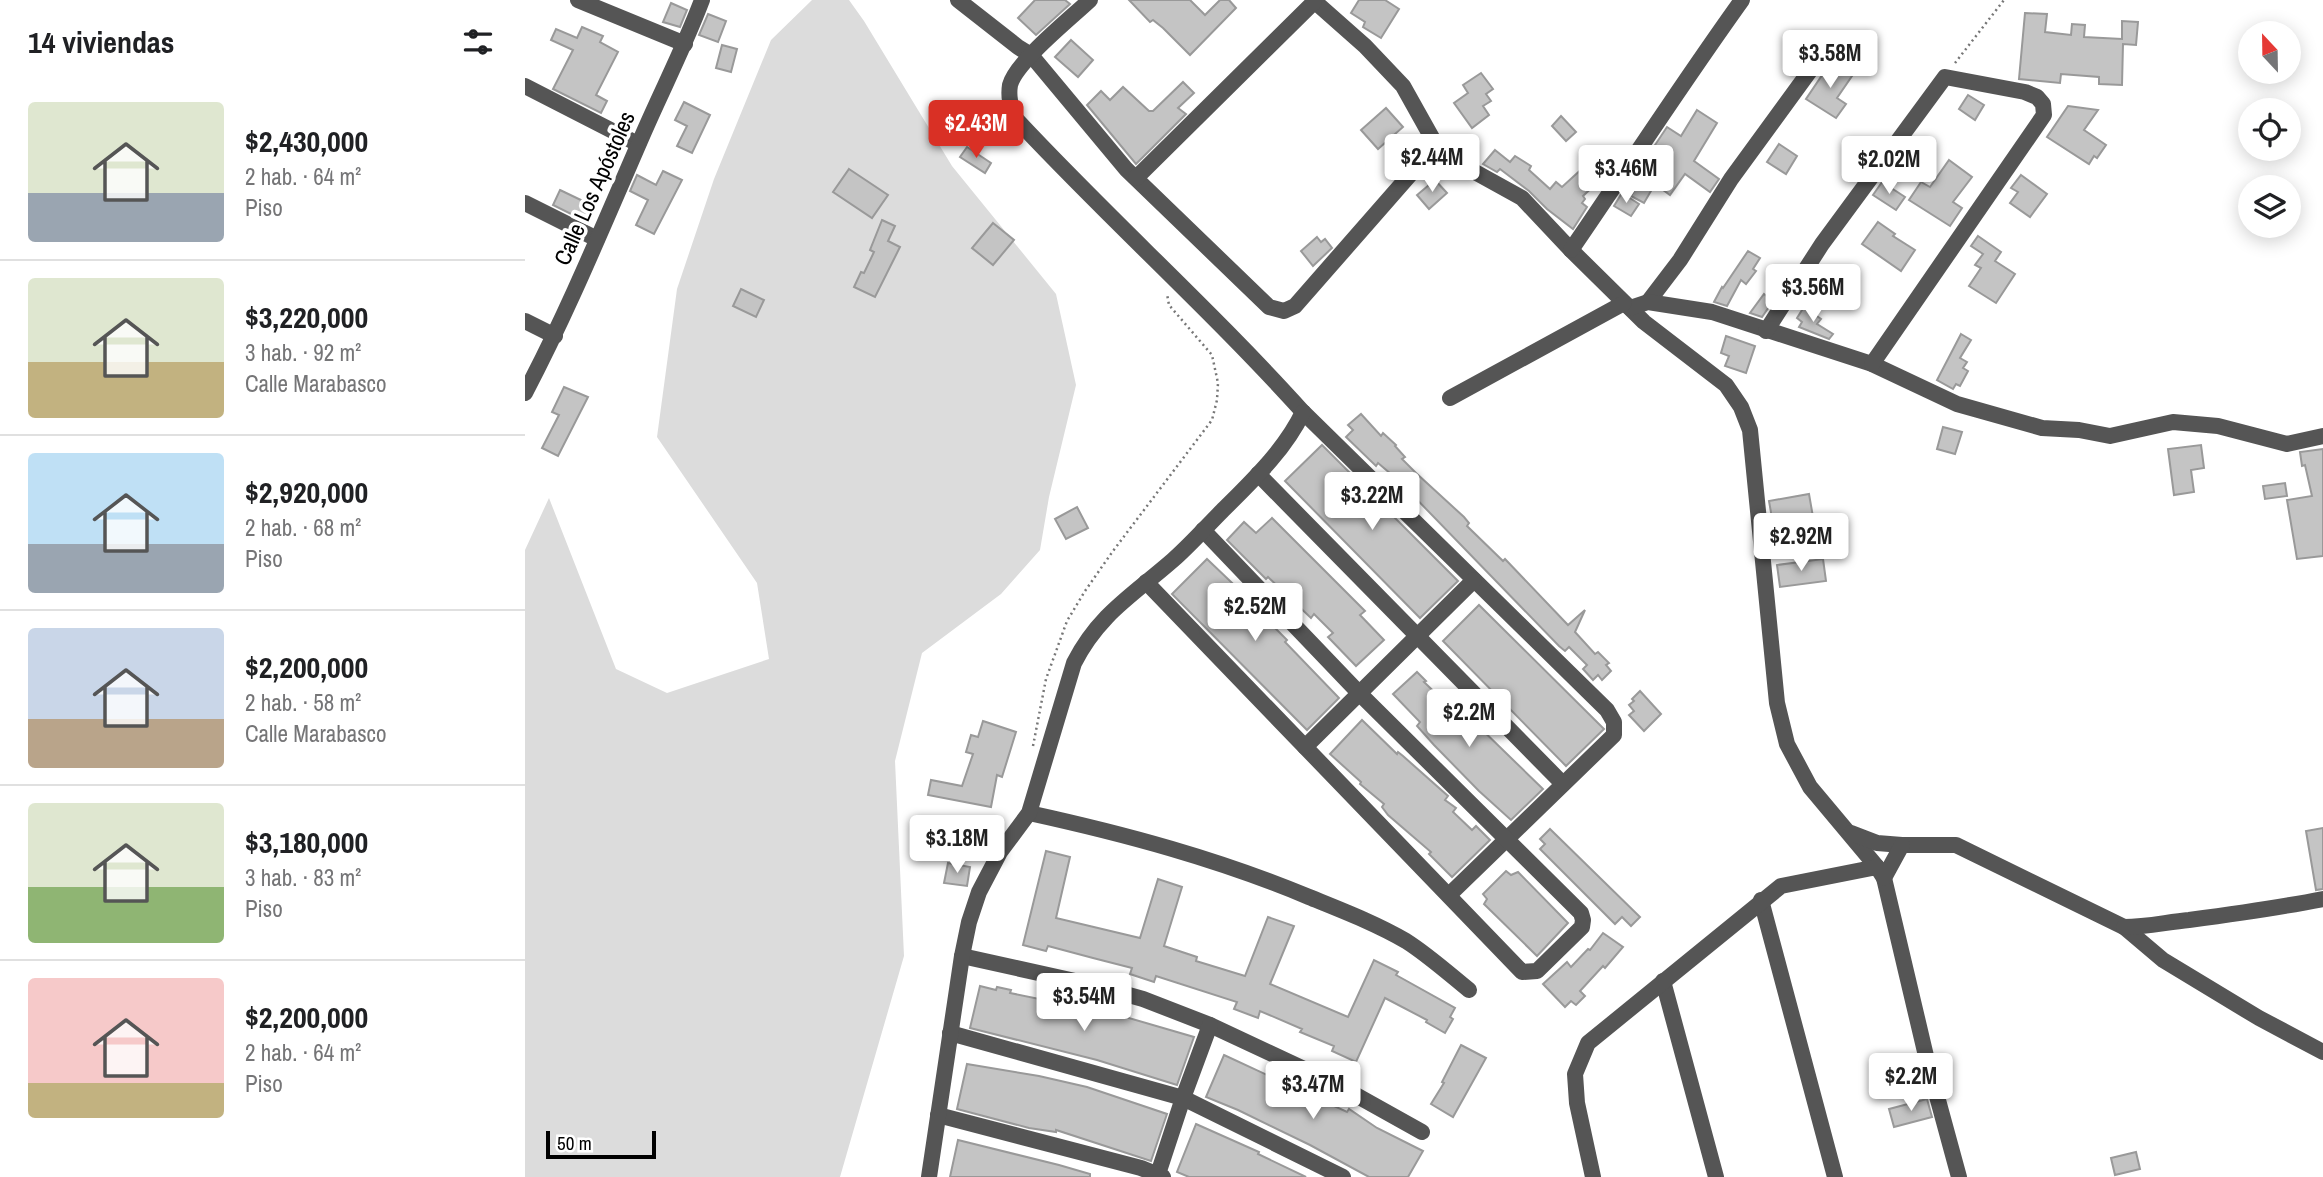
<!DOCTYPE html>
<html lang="es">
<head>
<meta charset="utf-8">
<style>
  :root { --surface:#fff; --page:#f2f2f2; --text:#202124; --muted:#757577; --line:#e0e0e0; --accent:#d93025 }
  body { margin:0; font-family:"Archivo Narrow",sans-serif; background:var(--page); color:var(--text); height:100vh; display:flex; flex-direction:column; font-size:26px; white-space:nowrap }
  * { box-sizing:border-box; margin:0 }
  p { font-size:23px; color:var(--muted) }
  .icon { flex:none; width:38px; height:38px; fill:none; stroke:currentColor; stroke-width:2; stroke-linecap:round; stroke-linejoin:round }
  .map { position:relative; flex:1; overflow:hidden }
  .panel { display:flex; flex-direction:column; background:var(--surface); width:525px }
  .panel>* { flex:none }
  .needle { width:46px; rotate:338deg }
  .fabs { position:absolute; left:1713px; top:21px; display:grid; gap:14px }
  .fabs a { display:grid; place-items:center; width:63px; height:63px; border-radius:50%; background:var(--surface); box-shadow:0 4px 18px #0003; font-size:35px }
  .scale { position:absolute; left:21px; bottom:18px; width:110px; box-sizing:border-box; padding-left:7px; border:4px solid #000; border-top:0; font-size:19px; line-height:24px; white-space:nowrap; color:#000; -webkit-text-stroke:5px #fff; paint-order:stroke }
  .price { position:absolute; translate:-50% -60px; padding:0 16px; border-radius:7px; background:#fff; color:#222; font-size:23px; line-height:46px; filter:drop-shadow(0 2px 4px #0008) }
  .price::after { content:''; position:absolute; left:50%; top:42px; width:21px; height:16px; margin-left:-10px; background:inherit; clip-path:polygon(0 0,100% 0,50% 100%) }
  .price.on { background:var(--accent); color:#fff }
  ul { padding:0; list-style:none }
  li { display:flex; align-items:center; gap:21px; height:175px; padding:0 28px }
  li+li { border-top:2px solid var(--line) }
  li span { display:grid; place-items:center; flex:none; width:196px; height:140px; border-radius:7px; color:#555 }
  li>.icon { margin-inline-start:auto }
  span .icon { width:84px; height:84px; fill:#fffc; stroke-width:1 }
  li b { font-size:30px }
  h2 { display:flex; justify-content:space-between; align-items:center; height:84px; padding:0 28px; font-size:30px }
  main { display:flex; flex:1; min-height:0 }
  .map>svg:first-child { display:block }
</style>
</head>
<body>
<main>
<section class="panel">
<h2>14 viviendas<svg class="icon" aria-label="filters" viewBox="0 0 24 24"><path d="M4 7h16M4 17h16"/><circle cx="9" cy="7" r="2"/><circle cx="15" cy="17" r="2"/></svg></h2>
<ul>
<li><span style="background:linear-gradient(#dfe7d0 65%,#9aa5b1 0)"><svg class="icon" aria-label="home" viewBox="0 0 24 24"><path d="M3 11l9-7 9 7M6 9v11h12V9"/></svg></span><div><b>$2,430,000</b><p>2 hab. · 64 m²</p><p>Piso</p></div></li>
<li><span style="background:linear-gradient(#dfe7d0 60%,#c2b280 0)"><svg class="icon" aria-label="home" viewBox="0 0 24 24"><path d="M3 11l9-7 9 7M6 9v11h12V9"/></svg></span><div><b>$3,220,000</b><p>3 hab. · 92 m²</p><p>Calle Marabasco</p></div></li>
<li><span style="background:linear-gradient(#bfe0f5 65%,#9aa5b1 0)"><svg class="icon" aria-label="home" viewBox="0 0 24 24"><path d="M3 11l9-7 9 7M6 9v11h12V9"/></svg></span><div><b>$2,920,000</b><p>2 hab. · 68 m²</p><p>Piso</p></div></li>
<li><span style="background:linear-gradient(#c9d6e8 65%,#b9a48a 0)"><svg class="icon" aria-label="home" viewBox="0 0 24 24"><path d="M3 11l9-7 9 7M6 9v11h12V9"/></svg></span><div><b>$2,200,000</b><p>2 hab. · 58 m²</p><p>Calle Marabasco</p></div></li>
<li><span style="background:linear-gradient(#dfe7d0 60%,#8fb573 0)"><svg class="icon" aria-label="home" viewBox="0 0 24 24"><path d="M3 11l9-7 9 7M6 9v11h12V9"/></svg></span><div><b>$3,180,000</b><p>3 hab. · 83 m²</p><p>Piso</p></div></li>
<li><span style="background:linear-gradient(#f6c9c9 75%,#c2b280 0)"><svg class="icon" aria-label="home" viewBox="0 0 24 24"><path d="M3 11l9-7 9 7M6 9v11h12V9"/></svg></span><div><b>$2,200,000</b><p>2 hab. · 64 m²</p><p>Piso</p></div></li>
</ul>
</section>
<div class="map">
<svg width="1798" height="1177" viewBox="0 0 1798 1177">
  <rect width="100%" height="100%" fill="#fff"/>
  <polygon fill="#dcdcdc" points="287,0 324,0 339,21 427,166 531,294 551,385 524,497 515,550 476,594 397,653 370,761 379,956 315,1177 0,1177 0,550 24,498 91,669 142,693 244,659 232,583 132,437 152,289 189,179 246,40"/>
  <g fill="#c4c4c4" stroke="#999" stroke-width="2">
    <polygon points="510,0 540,0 545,4 511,35 493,18"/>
    <polygon points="604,0 665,0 680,15 695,0 704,0 711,8 665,55 638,28 628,20 625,22"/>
    <polygon points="834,0 860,0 874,9 856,38 838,27 840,22 826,13"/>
    <polygon points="146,3 162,10 155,27 138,22"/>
    <polygon points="1500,13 1522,14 1520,32 1546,35 1547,24 1560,25 1559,37 1597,39 1597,21 1613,22 1611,45 1598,44 1597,85 1574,84 1574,77 1536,74 1535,83 1494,79"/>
    <polygon points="183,14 201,21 193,42 174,35"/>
    <polygon points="57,27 78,36 75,42 93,52 71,95 82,101 76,113 28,89 48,50 26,40 31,29 52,38"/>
    <polygon points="546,40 568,60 553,77 530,57"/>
    <polygon points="197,45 212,49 206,72 191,68"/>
    <polygon points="1306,62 1327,76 1312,98 1321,104 1311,118 1281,99"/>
    <polygon points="956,73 968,89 961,94 966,101 958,106 964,115 947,128 929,103 943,93 938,85"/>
    <polygon points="658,82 669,93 653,108 661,114 611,164 562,105 576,91 585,100 598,87 624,111 628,111"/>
    <polygon points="1443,95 1459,105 1450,120 1434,109"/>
    <polygon points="159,102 185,115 167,153 152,146 162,126 150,120"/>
    <polygon points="1543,106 1573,110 1559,130 1581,145 1572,158 1569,156 1564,164 1522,137"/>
    <polygon points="861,108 878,127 853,149 836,130"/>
    <polygon points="1172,110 1192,123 1169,161 1194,179 1185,192 1160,174 1145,195 1130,184 1119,203 1106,196 1117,176 1112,172 1142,127 1156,136"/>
    <polygon points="1036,116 1051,132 1041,141 1027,126"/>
    <polygon points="1254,144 1272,156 1261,174 1242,162"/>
    <polygon points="442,147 466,163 460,173 435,157"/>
    <polygon points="970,150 985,162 990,156 1006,166 1004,170 1025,189 1031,182 1037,187 1059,167 1073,182 1058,196 1060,199 1057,203 1062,207 1048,229 1022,209 1004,191 975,169 972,172 958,164"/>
    <polygon points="1424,160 1447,177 1428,202 1437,208 1425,226 1384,200 1396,182 1405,187"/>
    <polygon points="324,169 363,195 347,218 308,192"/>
    <polygon points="138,171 157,180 129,234 111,225 123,200 105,191 112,175 131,185"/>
    <polygon points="1496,175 1522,194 1505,217 1485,203 1493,192 1486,188"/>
    <polygon points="910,180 922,193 904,209 892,195"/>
    <polygon points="1357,182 1380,197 1371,210 1348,195"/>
    <polygon points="35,190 60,202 61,198 73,202 64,223 28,205"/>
    <polygon points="1097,193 1114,204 1106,216 1089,206"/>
    <polygon points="357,220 370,226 363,241 375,247 350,297 329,287 336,272 339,273 349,252 345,250"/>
    <polygon points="1353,222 1370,234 1368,236 1390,250 1376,271 1337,244"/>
    <polygon points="468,223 489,240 468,265 447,248"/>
    <polygon points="1453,236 1476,252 1470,261 1490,274 1471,303 1444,286 1456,268 1450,265 1458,254 1446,246"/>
    <polygon points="792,237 796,242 800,239 807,248 788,266 776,251"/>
    <polygon points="1223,251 1235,258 1228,269 1231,271 1221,284 1216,280 1202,306 1189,302 1197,287 1198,288"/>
    <polygon points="216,289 239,300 231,317 208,306"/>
    <polygon points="1239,294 1248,301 1237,317 1225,313"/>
    <polygon points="1279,307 1296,319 1292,324 1308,334 1304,339 1274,327 1277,322 1272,318"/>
    <polygon points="1436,334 1446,340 1435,358 1442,362 1438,368 1443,371 1435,386 1431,384 1428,389 1412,380"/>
    <polygon points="1201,336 1230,346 1221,373 1200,366 1204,356 1196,353"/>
    <polygon points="39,387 63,397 33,456 17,448 34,415 27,412"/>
    <polygon points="836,414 856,436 858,433 871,445 870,446 880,457 877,459 891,473 939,517 944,523 942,526 978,561 980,559 1043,625 1060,610 1050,632 1070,654 1073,652 1084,663 1081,665 1086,671 1077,680 1073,675 1068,680 1058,669 1062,665 1044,647 1040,651 1034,646 873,480 853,463 851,466 821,437 828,430 823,425"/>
    <polygon points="1418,427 1437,432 1430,454 1412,449"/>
    <polygon points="797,445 933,581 895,618 760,481"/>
    <polygon points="1676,445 1679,468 1666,470 1669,492 1649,495 1643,449"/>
    <polygon points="1798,449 1798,556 1772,559 1762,500 1787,496 1780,465 1777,466 1775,452"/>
    <polygon points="1760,483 1762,496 1740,499 1738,486"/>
    <polygon points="1284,494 1288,517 1248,524 1244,501"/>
    <polygon points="552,507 563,528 541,539 530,519"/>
    <polygon points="747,518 840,611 835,615 859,640 831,666 803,637 808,633 789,614 786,618 743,577 741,579 702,540 719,522 731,533"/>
    <polygon points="682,559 752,626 750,628 762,640 760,642 814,698 782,730 647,594"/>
    <polygon points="1298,559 1301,581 1255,587 1252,565"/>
    <polygon points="954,605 1079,729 1041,766 918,641"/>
    <polygon points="892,672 901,681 899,682 923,705 942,723 946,719 1018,789 986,820 954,791 909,745 892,726 895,722 868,694"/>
    <polygon points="1115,691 1136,714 1119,731 1104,715 1109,711 1104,705 1109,701 1107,699"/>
    <polygon points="837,720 872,754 873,752 878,756 923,796 920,800 931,808 928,812 947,830 951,826 965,840 927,877 904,854 906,852 863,815 857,807 859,804 835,784 836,782 805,754"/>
    <polygon points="458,721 491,732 477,777 472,775 466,807 403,795 406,780 437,786 448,754 441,752 446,735 453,737"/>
    <polygon points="1798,828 1798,889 1791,890 1781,831"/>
    <polygon points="1025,829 1115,917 1106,926 1097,917 1090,924 1015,849 1020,844 1015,839"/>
    <polygon points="521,851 545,857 531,918 615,938 633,879 657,887 639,946 672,957 671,961 720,976 743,917 769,926 745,984 823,1017 849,960 873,972 871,975 930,1008 925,1017 928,1019 920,1033 901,1022 902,1020 860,998 831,1062 807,1051 809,1046 775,1032 777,1029 735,1011 733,1018 709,1009 712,1002 631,976 629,982 605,974 607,968 568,958 523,946 521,951 498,945"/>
    <polygon points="423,863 445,867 442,886 419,883"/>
    <polygon points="981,871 986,875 993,872 1043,923 1012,956 959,904 962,899 958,894"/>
    <polygon points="1078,933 1098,947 1080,968 1078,966 1055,991 1060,996 1051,1005 1046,1001 1040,1007 1018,984 1042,962 1046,967 1063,949 1065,950"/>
    <polygon points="455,986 471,990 472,987 486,990 485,993 573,1011 573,1009 669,1037 652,1085 572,1060 445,1028"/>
    <polygon points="936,1045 961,1058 928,1117 906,1104 919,1083 917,1082"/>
    <polygon points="699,1055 822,1112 824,1109 852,1128 898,1151 883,1177 844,1177 785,1145 713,1110 681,1097"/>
    <polygon points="442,1064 514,1076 562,1087 642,1114 626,1161 531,1130 531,1132 504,1128 432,1109"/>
    <polygon points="1402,1099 1407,1117 1369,1127 1364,1109"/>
    <polygon points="671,1124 734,1152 733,1154 781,1177 664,1177 652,1172"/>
    <polygon points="433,1140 534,1165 565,1174 565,1177 425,1177"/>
    <polygon points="1611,1152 1615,1169 1590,1175 1586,1158"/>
  </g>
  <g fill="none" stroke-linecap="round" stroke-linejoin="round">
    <g stroke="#777" stroke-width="2.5" stroke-dasharray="2 3.5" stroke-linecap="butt">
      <polyline points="1430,63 1479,0"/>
      <polyline points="508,746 521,679 542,621 560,591 588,551 687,420 692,400 693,383 687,355 644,305 642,294"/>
    </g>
    <g stroke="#555" stroke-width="16">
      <polyline points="53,0 160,44"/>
      <polyline points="433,0 493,47 506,55 601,169 744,307 759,311 770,306 911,145"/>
      <path d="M565,0C546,18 491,62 485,85C483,98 486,106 490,118C583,218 686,310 778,412L1082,710L1089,722V735L924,895"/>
      <polyline points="788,0 840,46 878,86 911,145 921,156 997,198 1046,250 1119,322 1201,385 1216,407 1225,430 1252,703 1262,744 1285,787 1352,867"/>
      <polyline points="0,86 113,144"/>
      <polyline points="611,178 789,2"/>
      <polyline points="0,203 72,239"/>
      <path d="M1046,250C1103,167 1158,82 1217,0"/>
      <polyline points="1123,302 1155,260 1206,179 1287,68"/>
      <polyline points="1105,308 1123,302 1187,312 1347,364 1432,404 1517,428 1554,430 1585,436 1648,422 1693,426 1762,444 1798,436"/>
      <polyline points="0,321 30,336"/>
      <polyline points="1241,331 1297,244 1420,77 1500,92 1512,97 1518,104 1519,115 1347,364"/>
      <path d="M0,393C43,311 78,226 115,141C135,94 159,48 177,0"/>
      <polyline points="925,398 1099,303"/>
      <polyline points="733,474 1038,784"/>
      <polyline points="621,582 997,972 1012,971 1057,927 1058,920 1056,913 834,693 678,530"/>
      <polyline points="780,747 949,580"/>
      <path d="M504,813C600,834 693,859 784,897C816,910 850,923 881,941C903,955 923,973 944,990"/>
      <polyline points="1326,833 1352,843 1377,845 1431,845 1599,927 1638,960 1734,1018 1798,1052"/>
      <polyline points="1359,878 1401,1056 1434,1177"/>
      <polyline points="1236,900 1310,1177"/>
      <path d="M1599,927C1622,927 1642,922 1664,920C1709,914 1753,908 1798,899"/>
      <polyline points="437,956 568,985 618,999 685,1025 811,1084 897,1132"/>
      <polyline points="1138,981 1191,1177"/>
      <polyline points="425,1033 658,1098 818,1177"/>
      <polyline points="413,1115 616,1168 638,1177"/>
      <path d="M404,1177L437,956L444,922L454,892L475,852L504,813L549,663C574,614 608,595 648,560C665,545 681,527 697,511C727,481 760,450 778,412"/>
      <polyline points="632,1177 658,1098 685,1025"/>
      <polyline points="1068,1177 1052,1103 1050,1074 1063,1043 1256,886 1352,867 1359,878 1377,845"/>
    </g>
  </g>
  <g text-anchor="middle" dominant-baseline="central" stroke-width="7" stroke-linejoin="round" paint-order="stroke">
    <g font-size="23" fill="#000" stroke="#fff">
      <text transform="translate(69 188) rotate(-66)">Calle Los Apóstoles</text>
    </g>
  </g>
</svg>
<div class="fabs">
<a><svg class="needle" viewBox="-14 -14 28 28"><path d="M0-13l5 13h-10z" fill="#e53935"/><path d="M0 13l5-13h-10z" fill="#757577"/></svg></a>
<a><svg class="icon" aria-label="locate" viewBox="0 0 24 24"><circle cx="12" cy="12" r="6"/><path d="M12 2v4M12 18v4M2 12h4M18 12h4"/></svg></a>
<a><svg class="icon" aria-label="layers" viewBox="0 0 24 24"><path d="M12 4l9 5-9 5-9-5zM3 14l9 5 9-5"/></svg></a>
</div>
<div class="scale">50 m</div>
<b class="price" style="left:1305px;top:90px">$3.58M</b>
<b class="price on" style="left:451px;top:160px">$2.43M</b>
<b class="price" style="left:907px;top:194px">$2.44M</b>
<b class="price" style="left:1364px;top:196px">$2.02M</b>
<b class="price" style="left:1101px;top:205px">$3.46M</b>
<b class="price" style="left:1288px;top:324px">$3.56M</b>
<b class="price" style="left:847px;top:532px">$3.22M</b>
<b class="price" style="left:1276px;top:573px">$2.92M</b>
<b class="price" style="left:730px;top:643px">$2.52M</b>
<b class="price" style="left:944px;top:749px">$2.2M</b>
<b class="price" style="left:432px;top:875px">$3.18M</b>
<b class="price" style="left:559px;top:1033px">$3.54M</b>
<b class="price" style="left:1386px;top:1113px">$2.2M</b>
<b class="price" style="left:788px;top:1121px">$3.47M</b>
</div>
</main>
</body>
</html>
